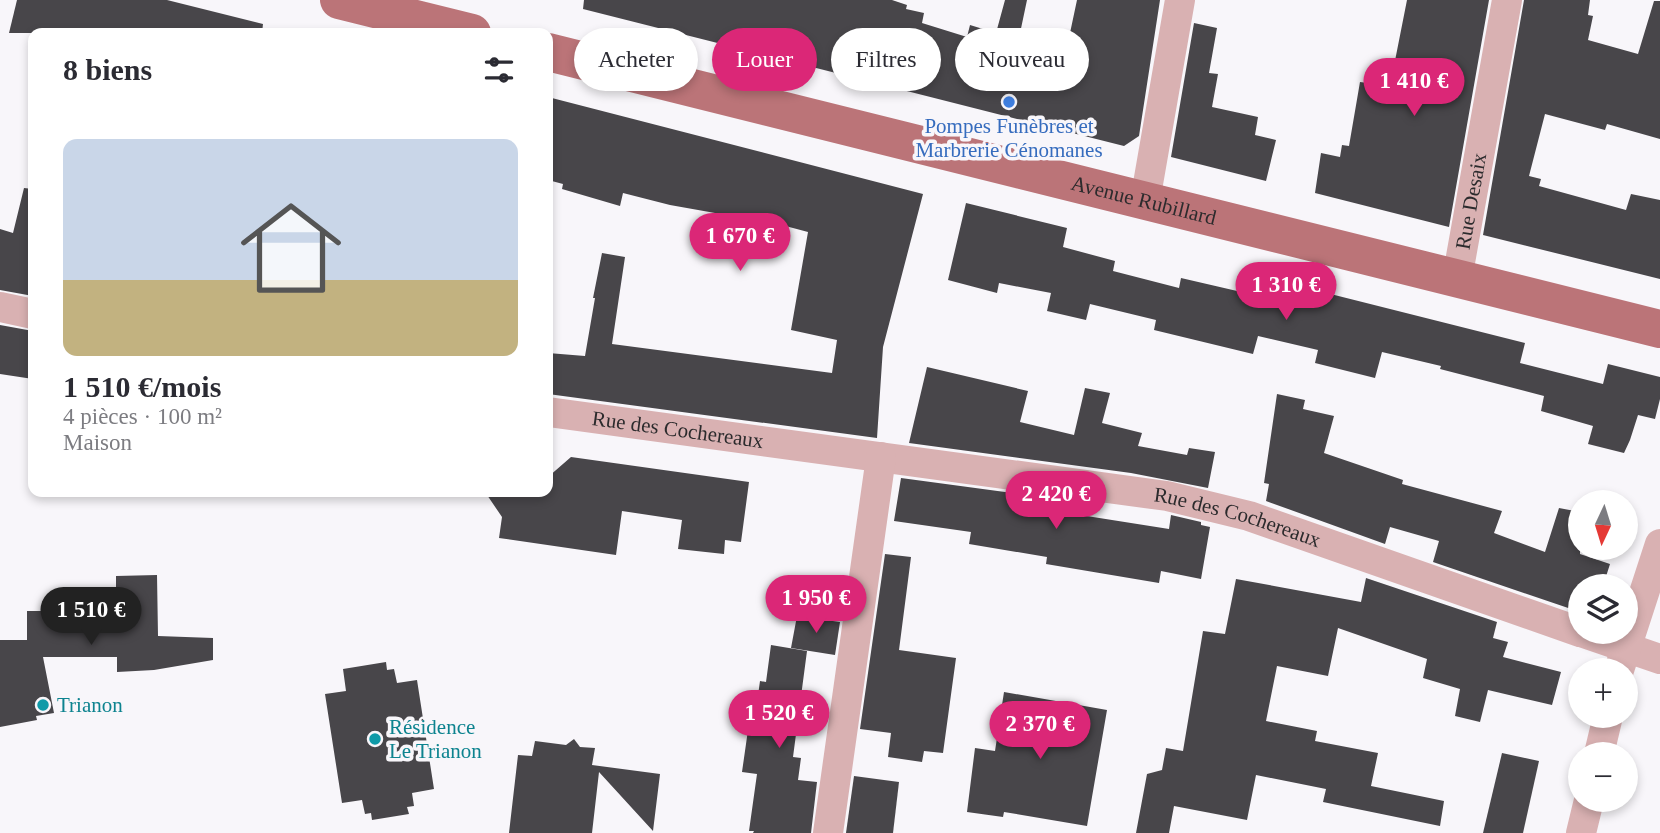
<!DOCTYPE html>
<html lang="fr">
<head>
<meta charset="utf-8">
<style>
  :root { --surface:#fff; --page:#f2f2f3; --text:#2b2b33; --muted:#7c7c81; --line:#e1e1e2; --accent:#db2777 }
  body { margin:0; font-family:"Times New Roman",serif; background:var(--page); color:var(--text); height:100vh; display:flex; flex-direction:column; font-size:26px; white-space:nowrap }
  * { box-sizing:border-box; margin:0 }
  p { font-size:23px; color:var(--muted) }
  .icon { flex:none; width:38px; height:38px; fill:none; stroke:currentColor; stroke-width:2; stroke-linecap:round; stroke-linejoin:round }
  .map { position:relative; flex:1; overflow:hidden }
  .details { position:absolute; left:28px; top:28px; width:525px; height:469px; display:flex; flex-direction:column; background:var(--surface); border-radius:14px; box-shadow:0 4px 10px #0003 }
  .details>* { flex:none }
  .hud { position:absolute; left:574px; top:28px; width:665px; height:63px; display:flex; gap:14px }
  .needle { width:46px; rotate:184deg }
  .buttons { position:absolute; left:1568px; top:490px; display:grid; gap:14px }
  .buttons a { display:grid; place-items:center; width:70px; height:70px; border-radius:50%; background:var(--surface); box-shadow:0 4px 10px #0003; font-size:35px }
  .price { position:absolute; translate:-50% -60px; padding:0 16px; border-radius:24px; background:var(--accent); color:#fff; font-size:23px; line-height:46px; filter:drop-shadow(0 2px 4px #0008) }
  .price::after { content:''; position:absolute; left:50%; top:42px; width:21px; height:16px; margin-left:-10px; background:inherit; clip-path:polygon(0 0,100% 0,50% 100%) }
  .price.current { background:#222; color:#fff }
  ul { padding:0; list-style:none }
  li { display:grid; align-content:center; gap:14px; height:371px; padding:0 35px }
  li+li { border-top:2px solid var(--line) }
  li span { display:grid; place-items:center; height:217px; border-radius:14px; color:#555 }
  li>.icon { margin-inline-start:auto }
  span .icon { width:126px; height:126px; fill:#fffc; stroke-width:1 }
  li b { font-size:30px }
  h2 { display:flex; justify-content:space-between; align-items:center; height:84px; padding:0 35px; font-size:30px }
  .pill { padding:0 24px; border-radius:32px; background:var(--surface); box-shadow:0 4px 10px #0003; font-size:24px; line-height:63px }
  .pill.current { background:var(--accent); color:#fff }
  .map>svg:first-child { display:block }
</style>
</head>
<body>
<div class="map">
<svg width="1660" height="833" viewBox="0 0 1660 833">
  <rect width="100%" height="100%" fill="#f8f6fa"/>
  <g fill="#48464a">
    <polygon points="17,0 167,0 263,24 262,33 9,33"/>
    <polygon points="584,0 892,0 907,5 906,9 924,13 922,23 967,37 970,25 996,33 1005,0 1027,0 1015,57 1063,66 1077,0 1160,0 1139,136 1124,146 583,9"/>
    <polygon points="1407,0 1489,0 1449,227 1315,193 1321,153 1340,157 1342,145 1349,146 1360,82 1390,86"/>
    <polygon points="1524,0 1590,0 1588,15 1593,16 1588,40 1638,54 1654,1 1660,1 1660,139 1607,124 1605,130 1545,114 1529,176 1541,179 1539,186 1626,210 1631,194 1660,200 1660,279 1483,235"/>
    <polygon points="1194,23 1217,28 1209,73 1218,74 1212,107 1258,117 1255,135 1276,140 1266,181 1171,157"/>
    <polygon points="548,97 923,194 883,347 877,438 548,394 548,353 585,356 595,298 593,298 602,253 625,257 612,344 832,373 837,340 791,330 808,232 741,214 738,224 714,218 715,213 670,205 623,193 620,206 562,189 563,184 548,180 553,161 548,159"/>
    <polygon points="24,188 33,189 33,296 0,290 0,229 13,233"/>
    <polygon points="966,203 1067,228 1063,247 1115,261 1113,271 1179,288 1181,278 1250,294 1255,275 1525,343 1520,363 1603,384 1608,364 1660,377 1660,399 1655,419 1638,415 1630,440 1624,453 1588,444 1593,426 1541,411 1544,396 1440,369 1441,366 1382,352 1375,378 1315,363 1318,350 1258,336 1253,354 1154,330 1156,320 1090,304 1086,320 1047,311 1051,293 999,283 997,293 948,280"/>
    <polygon points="0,325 33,331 33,379 0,374"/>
    <polygon points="927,367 1028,391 1020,422 1074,435 1085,388 1110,393 1102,423 1142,433 1138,446 1187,455 1189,448 1215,452 1208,488 1131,473 909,443"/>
    <polygon points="1277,394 1305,400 1303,409 1334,416 1324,453 1403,480 1402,484 1502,511 1494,533 1545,552 1559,508 1580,512 1580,554 1610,564 1603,586 1580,586 1580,612 1433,562 1439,541 1390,527 1385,544 1266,501 1269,484 1264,483"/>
    <polygon points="571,457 749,482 741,542 725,540 724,554 678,549 682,520 622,511 616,555 499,538 502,517 485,492 548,492 548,477"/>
    <polygon points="901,478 1057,499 1055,511 1169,529 1171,515 1201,522 1201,525 1210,527 1201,579 1161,571 1159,583 1046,564 1047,557 969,544 971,532 894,521"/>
    <polygon points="885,554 911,557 899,650 956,658 943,753 924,751 922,762 888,757 891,733 860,729"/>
    <polygon points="157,575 158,636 213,638 213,660 154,670 117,672 117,657 43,657 54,713 36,716 37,720 0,727 0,640 27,640 27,611 116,611 116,576"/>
    <polygon points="1366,578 1497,622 1493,638 1508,642 1503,657 1561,672 1552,705 1488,690 1480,722 1455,716 1460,689 1423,678 1427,659 1338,628 1328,676 1277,666 1266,721 1317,731 1315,741 1378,753 1371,786 1444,801 1440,826 1323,802 1326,789 1256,775 1247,820 1174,806 1169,833 1136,833 1147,774 1162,770 1166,748 1183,751 1203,631 1225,634 1236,579 1361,602"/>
    <polygon points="797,616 840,622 835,655 791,648"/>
    <polygon points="771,645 807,651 793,757 801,758 798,780 817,782 811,833 753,833 754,831 749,831 757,774 742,772 750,716 755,717 760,681 766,682"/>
    <polygon points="386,662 387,670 394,669 397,683 417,680 434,789 412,793 414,806 407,807 409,814 372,820 371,813 365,814 362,800 342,803 325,694 346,691 343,669"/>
    <polygon points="1004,692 1107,710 1087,826 1004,812 1003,817 967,812 975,748 995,751"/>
    <polygon points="574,739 580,747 595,748 592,765 660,774 653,831 599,772 592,833 509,833 518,755 532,756 535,741 566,745"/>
    <polygon points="1502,753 1539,761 1523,833 1483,833"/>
    <polygon points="854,776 899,782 893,833 846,833"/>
  </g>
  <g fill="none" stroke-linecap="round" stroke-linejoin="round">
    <g stroke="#d9b1b2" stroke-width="30">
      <polyline points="1145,201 1180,0"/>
      <path id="s1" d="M1457,279L1507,0"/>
      <polyline points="0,307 33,314"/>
      <path id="s2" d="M548,412L1167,496L1249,516L1580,632"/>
      <polyline points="1581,632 1660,659"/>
      <polyline points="1619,670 1660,544"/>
      <polyline points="1599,754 1608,716"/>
      <polyline points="828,833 881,457"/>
      <polyline points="1581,833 1589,800"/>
    </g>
    <g stroke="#bb7478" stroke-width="38">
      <polyline points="339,0 472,33"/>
      <path id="s3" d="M548,52L1660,329"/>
    </g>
  </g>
  <circle fill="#3f7fe0" stroke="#f8f6fa" stroke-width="2.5" cx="1009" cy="102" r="7"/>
  <g fill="#0f9aa8" stroke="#f8f6fa" stroke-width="2.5">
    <circle cx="43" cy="705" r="7"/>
    <circle cx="375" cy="739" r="7"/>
  </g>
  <g text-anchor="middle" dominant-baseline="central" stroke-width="7" stroke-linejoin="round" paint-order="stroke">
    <g font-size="21" fill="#366cbe" stroke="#f8f6fa">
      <text x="1009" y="126">Pompes Funèbres et<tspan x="1009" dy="24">Marbrerie Cénomanes</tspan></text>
    </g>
    <g font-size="21" fill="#2c2b2d" stroke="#f8f6fa">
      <text stroke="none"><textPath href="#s3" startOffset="614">Avenue Rubillard</textPath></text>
      <text stroke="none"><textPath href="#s1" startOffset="79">Rue Desaix</textPath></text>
      <text stroke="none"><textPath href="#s2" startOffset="131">Rue des Cochereaux</textPath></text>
      <text stroke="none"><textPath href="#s2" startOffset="698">Rue des Cochereaux</textPath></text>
    </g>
    <g font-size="21" fill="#0d838f" stroke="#f8f6fa" text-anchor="start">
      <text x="57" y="705">Trianon</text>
      <text x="389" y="727">Résidence<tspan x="389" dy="24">Le Trianon</tspan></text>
    </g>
  </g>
</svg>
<div class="buttons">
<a><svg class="needle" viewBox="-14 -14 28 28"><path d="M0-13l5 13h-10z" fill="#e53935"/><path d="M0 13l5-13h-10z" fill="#7c7c81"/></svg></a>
<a><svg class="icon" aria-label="layers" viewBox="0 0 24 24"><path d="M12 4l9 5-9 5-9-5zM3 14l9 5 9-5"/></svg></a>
<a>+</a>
<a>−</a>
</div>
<b class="price" style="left:1414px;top:118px">1 410 €</b>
<b class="price" style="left:740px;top:273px">1 670 €</b>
<b class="price" style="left:1286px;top:322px">1 310 €</b>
<b class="price" style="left:1056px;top:531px">2 420 €</b>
<b class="price" style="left:816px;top:635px">1 950 €</b>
<b class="price current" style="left:91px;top:647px">1 510 €</b>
<b class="price" style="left:779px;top:750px">1 520 €</b>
<b class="price" style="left:1040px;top:761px">2 370 €</b>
<div class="hud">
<a class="pill">Acheter</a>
<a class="pill current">Louer</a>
<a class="pill">Filtres</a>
<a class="pill">Nouveau</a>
</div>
<section class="details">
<h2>8 biens<svg class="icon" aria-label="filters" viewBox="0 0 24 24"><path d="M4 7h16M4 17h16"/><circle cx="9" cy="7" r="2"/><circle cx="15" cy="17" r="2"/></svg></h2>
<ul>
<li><span style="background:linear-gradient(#c9d6e8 65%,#c2b280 0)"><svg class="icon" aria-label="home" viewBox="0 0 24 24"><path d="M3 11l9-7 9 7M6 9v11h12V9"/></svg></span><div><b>1 510 €/mois</b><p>4 pièces · 100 m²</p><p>Maison</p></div></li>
</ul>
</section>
</div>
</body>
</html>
